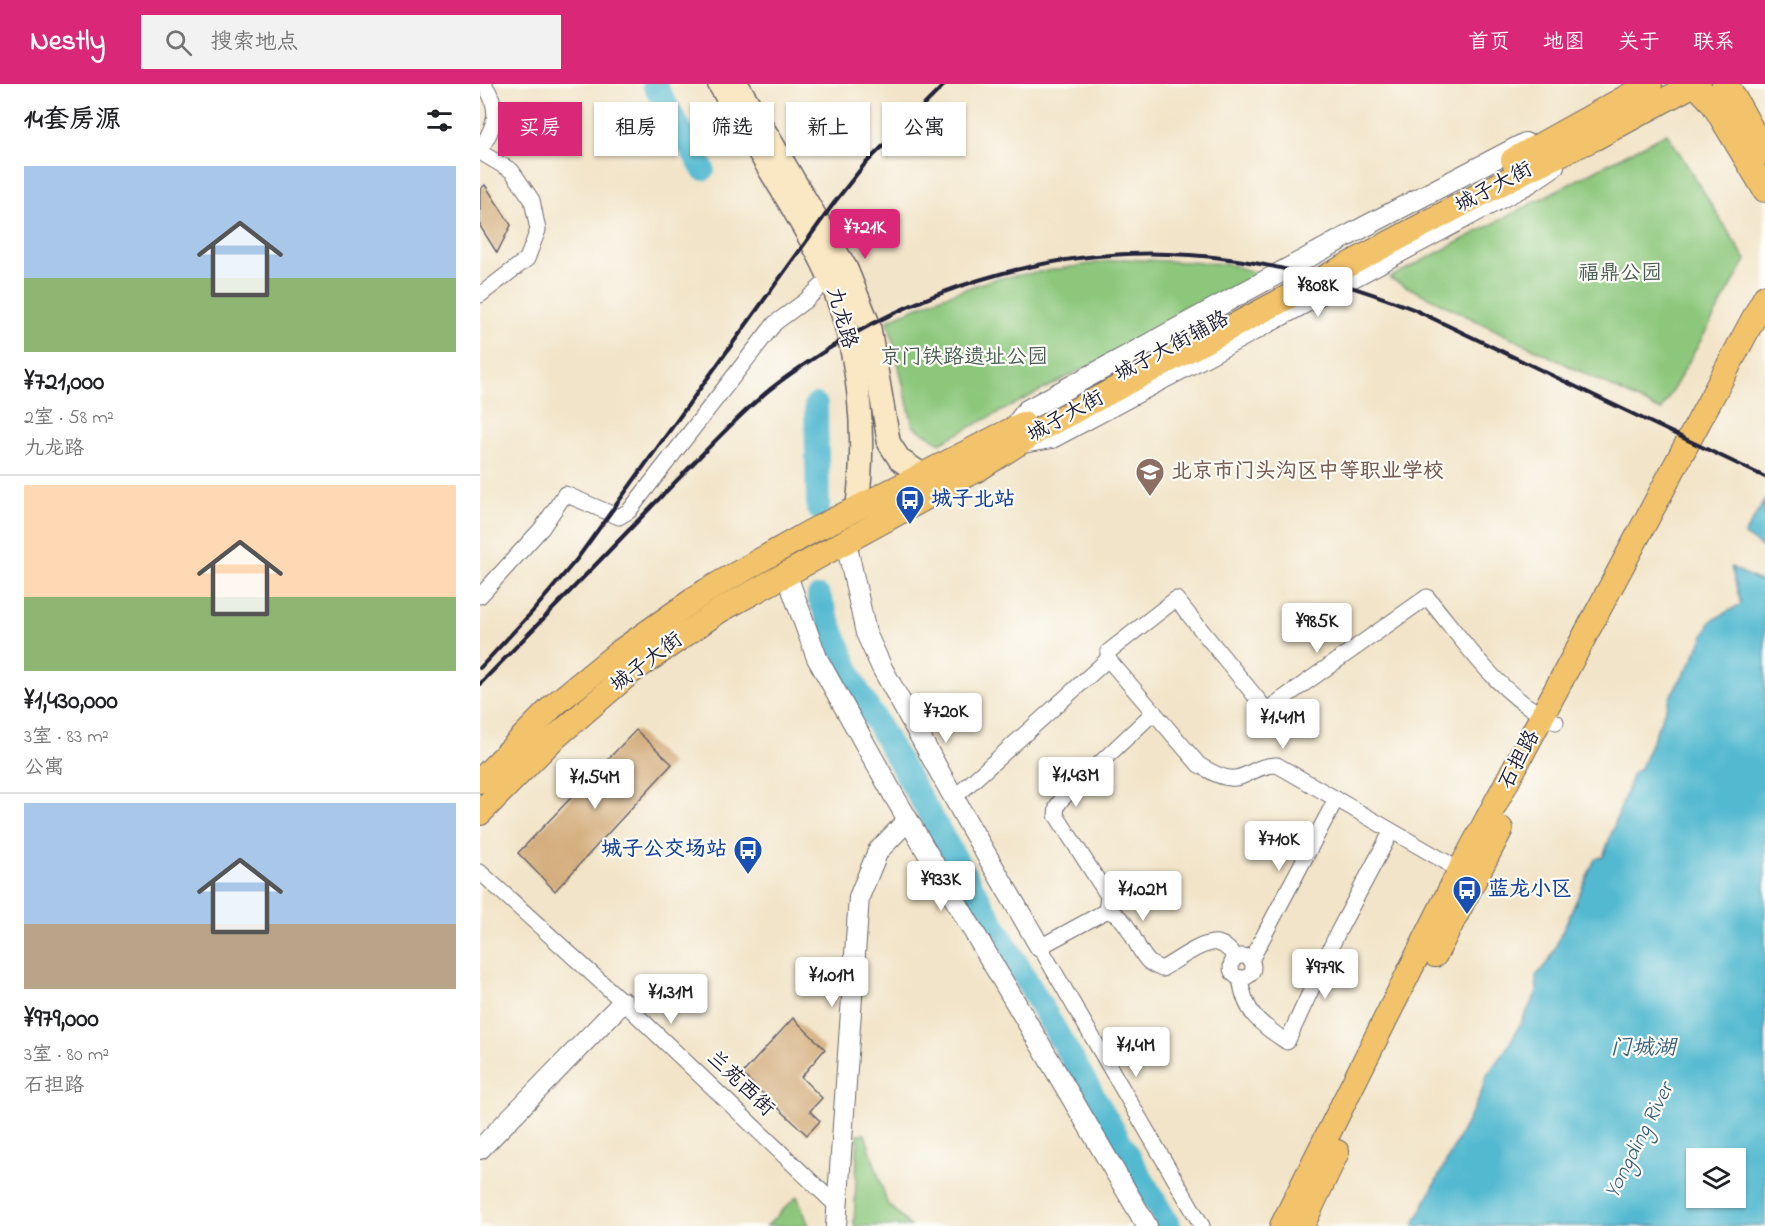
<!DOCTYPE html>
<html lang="zh">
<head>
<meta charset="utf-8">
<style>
  :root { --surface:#fff; --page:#f2f2f2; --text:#202124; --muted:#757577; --line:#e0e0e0; --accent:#db2777 }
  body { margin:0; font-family:"Indie Flower","LXGW WenKai TC",sans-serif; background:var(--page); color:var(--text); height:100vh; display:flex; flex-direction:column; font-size:22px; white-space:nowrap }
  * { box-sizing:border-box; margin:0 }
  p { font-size:20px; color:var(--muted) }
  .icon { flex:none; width:33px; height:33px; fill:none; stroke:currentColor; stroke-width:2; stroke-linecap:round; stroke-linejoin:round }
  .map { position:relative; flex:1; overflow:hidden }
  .side { display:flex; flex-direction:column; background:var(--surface); width:480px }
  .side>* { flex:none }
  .hud { position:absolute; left:18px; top:18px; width:570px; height:54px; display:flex; gap:12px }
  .fabs { position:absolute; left:1206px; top:1064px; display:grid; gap:12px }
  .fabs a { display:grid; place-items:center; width:60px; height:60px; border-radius:0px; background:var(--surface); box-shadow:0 2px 4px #0004; font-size:30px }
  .price { position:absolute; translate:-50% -51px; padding:0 14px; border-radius:6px; background:#fff; color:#222; font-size:20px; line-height:39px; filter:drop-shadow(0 2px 3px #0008) }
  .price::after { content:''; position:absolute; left:50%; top:36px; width:18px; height:14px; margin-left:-9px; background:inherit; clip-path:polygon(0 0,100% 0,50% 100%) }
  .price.current { background:var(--accent); color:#fff }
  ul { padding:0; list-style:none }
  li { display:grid; align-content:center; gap:12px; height:318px; padding:0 24px }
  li+li { border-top:2px solid var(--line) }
  li span { display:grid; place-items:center; height:186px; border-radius:0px; color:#555 }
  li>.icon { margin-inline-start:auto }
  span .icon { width:108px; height:108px; fill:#fffc; stroke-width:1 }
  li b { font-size:26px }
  h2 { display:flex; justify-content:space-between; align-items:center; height:72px; padding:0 24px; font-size:26px }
  .pill { padding:0 21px; border-radius:0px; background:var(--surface); box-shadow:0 2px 4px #0004; font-size:21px; line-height:54px }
  .pill.current { background:var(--accent); color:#fff }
  header { display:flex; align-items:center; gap:36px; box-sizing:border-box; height:84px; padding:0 30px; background:var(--accent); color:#fff }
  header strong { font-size:28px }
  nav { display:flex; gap:33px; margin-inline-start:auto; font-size:21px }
  .search { width:420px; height:54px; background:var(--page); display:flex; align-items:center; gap:15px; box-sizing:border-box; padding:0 21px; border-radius:0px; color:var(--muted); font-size:22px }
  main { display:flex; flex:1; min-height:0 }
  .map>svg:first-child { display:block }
</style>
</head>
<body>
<header>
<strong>Nestly</strong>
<div class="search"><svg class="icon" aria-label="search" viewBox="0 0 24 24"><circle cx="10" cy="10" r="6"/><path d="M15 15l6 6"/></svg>搜索地点</div>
<nav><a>首页</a><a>地图</a><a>关于</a><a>联系</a></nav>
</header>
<main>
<section class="side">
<h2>14套房源<svg class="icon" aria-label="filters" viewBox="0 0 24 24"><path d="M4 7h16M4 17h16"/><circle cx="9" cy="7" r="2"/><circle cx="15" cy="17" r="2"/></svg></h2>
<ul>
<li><span style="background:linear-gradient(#a9c7e8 60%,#8fb573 0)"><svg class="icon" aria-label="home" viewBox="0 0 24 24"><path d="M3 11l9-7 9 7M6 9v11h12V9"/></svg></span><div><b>¥721,000</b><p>2室 · 58 m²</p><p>九龙路</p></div></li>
<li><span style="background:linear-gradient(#ffd9b3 60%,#8fb573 0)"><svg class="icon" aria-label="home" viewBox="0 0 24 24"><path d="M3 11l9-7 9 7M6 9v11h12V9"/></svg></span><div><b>¥1,430,000</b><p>3室 · 83 m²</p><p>公寓</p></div></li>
<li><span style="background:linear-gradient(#a9c7e8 65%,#b9a48a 0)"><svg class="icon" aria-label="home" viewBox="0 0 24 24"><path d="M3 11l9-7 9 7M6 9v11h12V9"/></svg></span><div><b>¥979,000</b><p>3室 · 80 m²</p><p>石担路</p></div></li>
</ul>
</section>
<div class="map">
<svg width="1285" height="1142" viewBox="0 0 1285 1142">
  <rect width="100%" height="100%" fill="#fdfcf7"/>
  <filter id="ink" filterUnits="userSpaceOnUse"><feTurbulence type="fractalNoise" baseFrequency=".0167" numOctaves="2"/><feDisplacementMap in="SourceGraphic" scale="12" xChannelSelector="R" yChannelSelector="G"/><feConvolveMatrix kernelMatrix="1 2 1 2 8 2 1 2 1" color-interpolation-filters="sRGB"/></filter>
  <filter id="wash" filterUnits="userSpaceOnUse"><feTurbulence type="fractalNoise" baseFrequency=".008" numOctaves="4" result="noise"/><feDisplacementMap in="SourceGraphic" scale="24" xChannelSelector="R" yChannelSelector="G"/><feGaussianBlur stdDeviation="1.35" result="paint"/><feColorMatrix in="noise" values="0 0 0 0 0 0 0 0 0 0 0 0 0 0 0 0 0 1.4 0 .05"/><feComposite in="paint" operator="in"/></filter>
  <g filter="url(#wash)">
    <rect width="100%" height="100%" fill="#f2e4c8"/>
    <g fill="#8cc77c" stroke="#57745c" stroke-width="1.5">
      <polygon points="1187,49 1266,176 1181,327 909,194"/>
      <polygon points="643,175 747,180 784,191 460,359 433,342 408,236 459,214 514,195"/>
      <polygon points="378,1050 385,1050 407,1119 430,1142 374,1142"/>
      <polygon points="317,1112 329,1142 287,1142"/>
    </g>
    <g fill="#52b9d0" stroke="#3a6e86" stroke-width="1.5" fill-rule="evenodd">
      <polygon points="1285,416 1285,465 1264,451"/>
      <path d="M1251,483L1285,500V1142H933L1000,1012L1007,991L1029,961L1057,908L1056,892L1069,877L1115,775L1123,773L1153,689L1161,684L1192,609L1211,579L1231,537L1261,520ZM1216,1074H1256V1113H1216Z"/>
    </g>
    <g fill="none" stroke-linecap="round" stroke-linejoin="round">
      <g stroke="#52b9d0" stroke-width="24">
        <polyline points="174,0 223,85"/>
        <polyline points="336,321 338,424"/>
        <polyline points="339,513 374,600 689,1142"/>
      </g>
    </g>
    <g id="blocks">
      <g fill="#d4ae7e">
        <polygon points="5,101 31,141 17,169 0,142 0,105"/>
        <polygon points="156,646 192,680 75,807 38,769"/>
        <polygon points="313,934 345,965 321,993 342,1014 330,1027 340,1037 327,1051 262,990"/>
      </g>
    </g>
  </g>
  <g filter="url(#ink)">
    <use href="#blocks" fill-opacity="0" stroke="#6b666c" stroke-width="1.5"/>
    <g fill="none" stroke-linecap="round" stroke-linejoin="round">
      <g stroke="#6b666c" stroke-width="17">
        <g id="minor">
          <path d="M0,66C15,41 22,27 4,0"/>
          <polyline points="0,68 32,87 52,116 58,146 47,175 0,211"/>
          <polyline points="0,512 62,444 85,410 139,433 149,427 295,239 325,217 350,194"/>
          <path d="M628,575L719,681C729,686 739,694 751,694C765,696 777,680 797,681L966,778L979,788"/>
          <path d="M474,714L628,575V568L696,515L784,623H791L947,513C984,557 1021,615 1076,638"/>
          <polyline points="0,788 143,918 357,1122"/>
          <polyline points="626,827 628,812 576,731 577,722 582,715 674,628"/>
          <circle cx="762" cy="883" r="11"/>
          <polyline points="771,876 856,715"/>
          <path d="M760,894C765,930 779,939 807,958L858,848L911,748"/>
          <path d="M722,1142L560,863L626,827C651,832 653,863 669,878C672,881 678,883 682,885C696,877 722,857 737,859C745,860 751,868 756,873"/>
        </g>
      </g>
      <g stroke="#6b666c" stroke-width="22">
        <g id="tertiary">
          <polyline points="531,347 547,326 884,143 1045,59"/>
          <polyline points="543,359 572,354 1049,99 1074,82"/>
          <polyline points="366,458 386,549 402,584 489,741 560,863"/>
          <polyline points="306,489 337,574 414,712 667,1142"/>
          <polyline points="0,1065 143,918"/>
          <polyline points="356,1142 379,813 398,767 428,736"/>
        </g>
      </g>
      <g stroke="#6b666c" stroke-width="25">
        <g id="secondary">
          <path d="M239,0C262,39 285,79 309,118C323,143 339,168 350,195C379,265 387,349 377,424"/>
          <polyline points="257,0 366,184 389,241 409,359 420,376 443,391"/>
        </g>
      </g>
      <g stroke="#6b666c" stroke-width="26">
        <g id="primary">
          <polyline points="1215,0 1232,18 1285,106"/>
          <polyline points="1244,0 1251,8 1285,69"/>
          <polyline points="1033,76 1170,0"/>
          <polyline points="0,697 74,621 138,569 226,507 330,448 543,340"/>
          <polyline points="0,729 70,658 151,588 239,527 500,384 564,343 1050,84 1115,54 1214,0"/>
          <polyline points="955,871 1021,745"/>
          <polyline points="802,1142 979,788 1285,213"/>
          <polyline points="822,1142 857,1068"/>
        </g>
      </g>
      <use href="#minor" stroke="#fff" stroke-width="15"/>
      <use href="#tertiary" stroke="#fff" stroke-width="20"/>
      <use href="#secondary" stroke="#fae7c3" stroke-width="22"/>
      <use href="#primary" stroke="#f2c36a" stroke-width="24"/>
      <g stroke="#22223b" stroke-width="4">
        <polyline points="0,584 53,527 97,475 354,119 384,81 465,0"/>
        <path d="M0,600C57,541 115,482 172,422C208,386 242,347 281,313C301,295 325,280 348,265C455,199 583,161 710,171C787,176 861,197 933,225L1285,393"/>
      </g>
    </g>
  </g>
  <defs>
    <g id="school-pin" transform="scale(1.5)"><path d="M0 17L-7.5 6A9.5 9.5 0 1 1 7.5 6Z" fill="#8d6e63" stroke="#fdfcf7"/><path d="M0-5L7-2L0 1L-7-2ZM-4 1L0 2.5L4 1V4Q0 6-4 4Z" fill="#fff"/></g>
    <g id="bus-pin" transform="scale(1.5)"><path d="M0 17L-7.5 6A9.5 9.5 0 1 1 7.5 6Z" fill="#1a4fb4" stroke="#fdfcf7"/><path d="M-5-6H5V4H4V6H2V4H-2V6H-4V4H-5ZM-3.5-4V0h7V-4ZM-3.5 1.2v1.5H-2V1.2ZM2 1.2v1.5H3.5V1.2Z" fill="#fff"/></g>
  </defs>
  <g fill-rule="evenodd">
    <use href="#school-pin" x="670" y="388"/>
    <use href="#bus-pin" x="430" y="416"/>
    <use href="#bus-pin" x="268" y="766"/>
    <use href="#bus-pin" x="987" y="806"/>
  </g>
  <g text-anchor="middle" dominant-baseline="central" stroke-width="4.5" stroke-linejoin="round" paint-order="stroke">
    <g font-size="21" fill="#22223b" stroke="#fdfcf7">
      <text transform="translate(1014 104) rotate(-28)">城子大街</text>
      <text transform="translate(361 234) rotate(74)">九龙路</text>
      <text transform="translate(692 263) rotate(-28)">城子大街辅路</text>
      <text transform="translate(586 333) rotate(-29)">城子大街</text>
      <text transform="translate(167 579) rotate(-37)">城子大街</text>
      <text transform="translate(1040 676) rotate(-62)">石担路</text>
      <text transform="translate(260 1000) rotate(44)">兰苑西街</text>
    </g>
    <g font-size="21" fill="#475c52" stroke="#fdfcf7">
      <text x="1140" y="190">福鼎公园</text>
      <text x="484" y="274">京门铁路遗址公园</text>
    </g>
    <g font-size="21" font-weight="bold" fill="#785e54" stroke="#fdfcf7" text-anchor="start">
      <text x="691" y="388">北京市门头沟区中等职业学校</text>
    </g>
    <g font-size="21" font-weight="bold" fill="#164399" stroke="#fdfcf7" text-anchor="start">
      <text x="451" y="416">城子北站</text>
      <text x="247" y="766" text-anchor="end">城子公交场站</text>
      <text x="1008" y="806">蓝龙小区</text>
    </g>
    <g font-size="22" font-style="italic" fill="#355e77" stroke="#fdfcf7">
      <text x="1163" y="965">门城湖</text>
      <text transform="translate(1160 1057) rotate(-63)">Yongding River</text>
    </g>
  </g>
</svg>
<div class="fabs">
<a><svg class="icon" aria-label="layers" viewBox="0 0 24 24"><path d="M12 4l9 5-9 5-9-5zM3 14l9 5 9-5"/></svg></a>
</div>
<b class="price current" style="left:385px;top:176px">¥721K</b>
<b class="price" style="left:838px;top:234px">¥808K</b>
<b class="price" style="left:837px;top:570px">¥985K</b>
<b class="price" style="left:466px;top:660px">¥720K</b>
<b class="price" style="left:803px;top:666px">¥1.41M</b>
<b class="price" style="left:596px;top:724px">¥1.43M</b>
<b class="price" style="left:115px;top:726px">¥1.54M</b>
<b class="price" style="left:799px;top:788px">¥710K</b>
<b class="price" style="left:461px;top:828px">¥933K</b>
<b class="price" style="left:663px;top:838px">¥1.02M</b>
<b class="price" style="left:845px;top:916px">¥979K</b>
<b class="price" style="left:352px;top:924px">¥1.01M</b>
<b class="price" style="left:191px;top:941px">¥1.31M</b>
<b class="price" style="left:656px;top:994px">¥1.4M</b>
<div class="hud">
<a class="pill current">买房</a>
<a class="pill">租房</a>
<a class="pill">筛选</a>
<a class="pill">新上</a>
<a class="pill">公寓</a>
</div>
</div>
</main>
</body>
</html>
